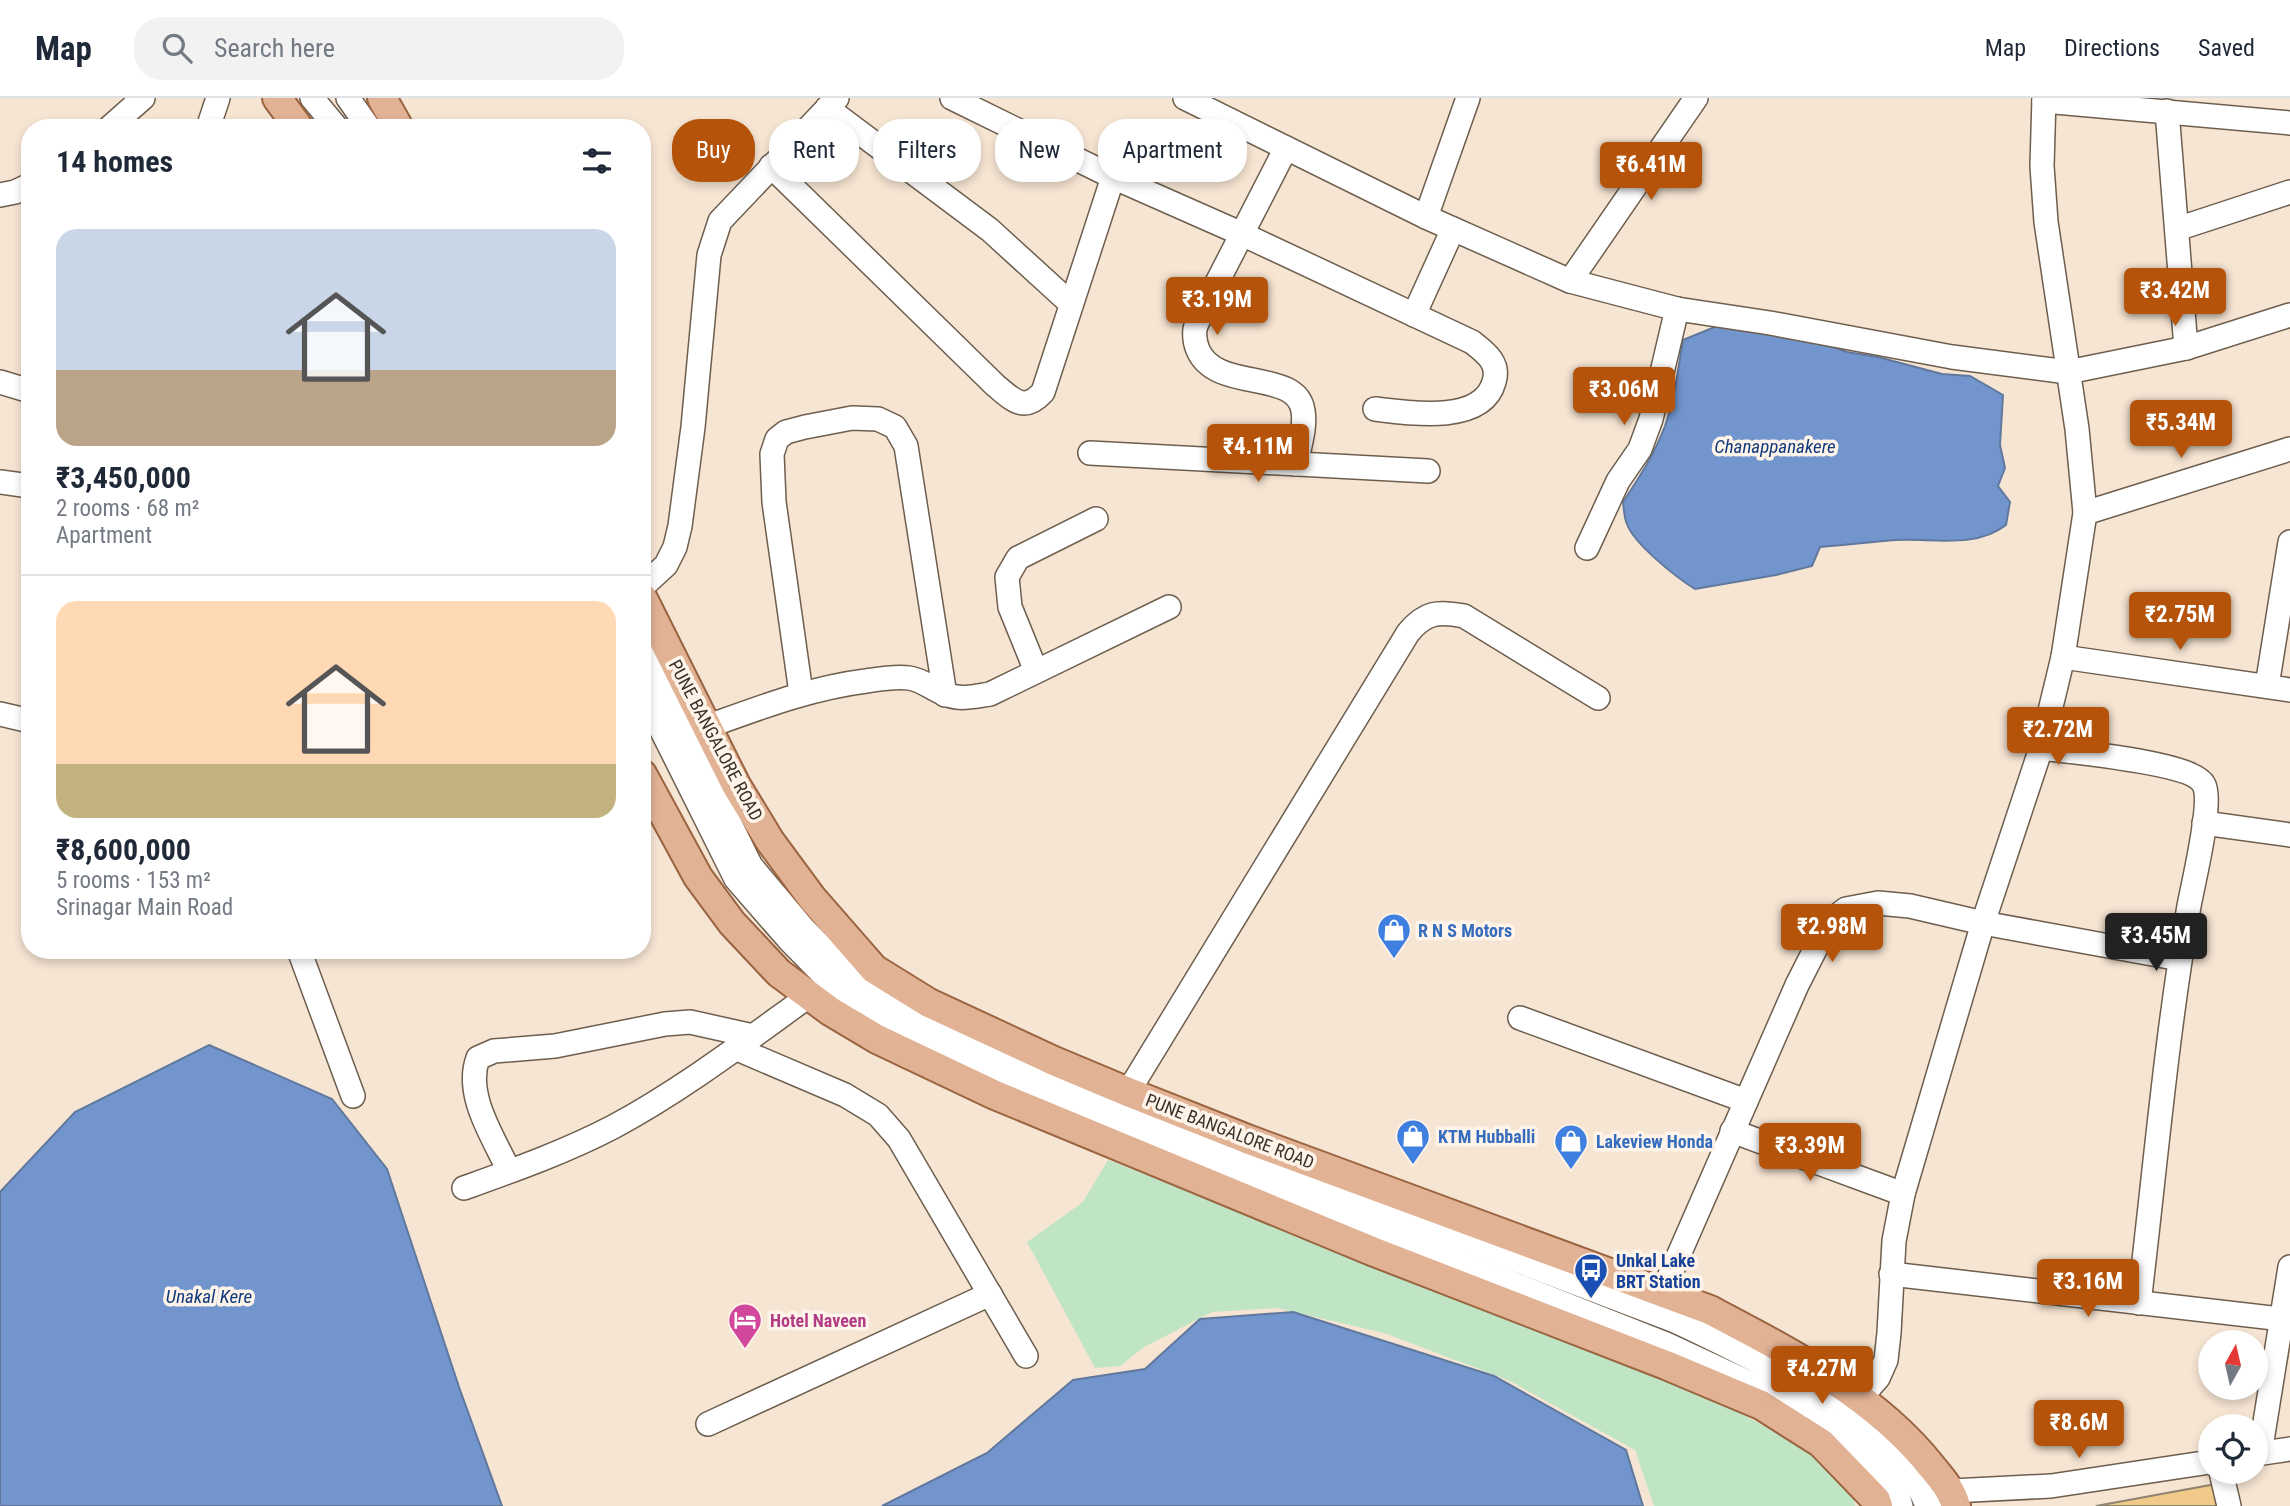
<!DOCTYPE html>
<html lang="en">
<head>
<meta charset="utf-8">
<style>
  :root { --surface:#fff; --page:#f2f2f3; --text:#1f2937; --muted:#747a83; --line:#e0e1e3; --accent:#b45309 }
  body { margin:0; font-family:"Roboto Condensed",sans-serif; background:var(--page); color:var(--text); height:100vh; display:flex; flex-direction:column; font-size:26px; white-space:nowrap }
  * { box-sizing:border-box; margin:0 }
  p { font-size:23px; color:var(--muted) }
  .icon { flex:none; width:38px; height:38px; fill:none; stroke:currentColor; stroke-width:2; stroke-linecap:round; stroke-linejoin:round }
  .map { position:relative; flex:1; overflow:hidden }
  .side { position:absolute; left:21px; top:21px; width:630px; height:840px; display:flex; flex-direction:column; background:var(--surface); border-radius:28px; box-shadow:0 4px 10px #0003 }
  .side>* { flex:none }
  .banner { position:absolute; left:672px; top:21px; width:665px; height:63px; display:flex; gap:14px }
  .needle { width:46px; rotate:8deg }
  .controls { position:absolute; left:2198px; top:1232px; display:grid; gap:14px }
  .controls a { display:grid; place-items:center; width:70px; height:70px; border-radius:50%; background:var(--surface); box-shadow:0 4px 10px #0003; font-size:35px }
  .price { position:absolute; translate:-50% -60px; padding:0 16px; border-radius:7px; background:var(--accent); color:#fff; font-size:23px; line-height:46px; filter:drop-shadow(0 2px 4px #0008) }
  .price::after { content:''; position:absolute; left:50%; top:42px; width:21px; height:16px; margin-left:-10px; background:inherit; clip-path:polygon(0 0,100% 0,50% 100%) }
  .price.on { background:#222; color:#fff }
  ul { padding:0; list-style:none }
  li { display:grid; align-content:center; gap:14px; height:371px; padding:0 35px }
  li+li { border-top:2px solid var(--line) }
  li span { display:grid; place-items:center; height:217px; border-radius:21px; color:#555 }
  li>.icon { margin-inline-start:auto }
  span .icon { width:126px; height:126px; fill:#fffc; stroke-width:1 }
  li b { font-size:30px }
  h2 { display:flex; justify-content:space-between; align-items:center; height:84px; padding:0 35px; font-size:30px }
  .tag { padding:0 24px; border-radius:28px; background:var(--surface); box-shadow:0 4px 10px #0003; font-size:24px; line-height:63px }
  .tag.on { background:var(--accent); color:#fff }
  header { display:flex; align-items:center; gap:42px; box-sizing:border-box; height:98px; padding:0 35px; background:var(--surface); border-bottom:2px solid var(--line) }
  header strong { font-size:33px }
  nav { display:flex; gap:38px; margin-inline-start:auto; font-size:24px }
  .search { width:490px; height:63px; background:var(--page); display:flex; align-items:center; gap:18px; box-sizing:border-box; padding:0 24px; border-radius:28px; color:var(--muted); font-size:26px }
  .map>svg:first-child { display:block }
</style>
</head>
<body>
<header>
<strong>Map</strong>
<div class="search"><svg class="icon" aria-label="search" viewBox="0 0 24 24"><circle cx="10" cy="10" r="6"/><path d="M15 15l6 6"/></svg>Search here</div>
<nav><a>Map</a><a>Directions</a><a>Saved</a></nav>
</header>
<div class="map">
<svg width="2290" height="1408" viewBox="0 0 2290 1408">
  <defs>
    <filter id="shadow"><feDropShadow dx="7" dy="4" stdDeviation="0" flood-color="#0004"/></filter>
  </defs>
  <rect width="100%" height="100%" fill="#f7e5d3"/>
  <polygon fill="#bfe5c4" points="1108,1062 1709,1298 1811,1354 1853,1396 1855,1408 1654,1408 1635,1352 1508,1282 1384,1235 1277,1210 1212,1214 1144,1249 1120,1268 1095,1270 1027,1144 1083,1104"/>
  <g fill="#7295ce" stroke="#61789d" stroke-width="2">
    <path d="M1717,228L1811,241L1847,254L1878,259L1942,276L1970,278L2003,297L2000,347L2005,370L1998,388L2010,404L2006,427C1975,451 1932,440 1896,442C1871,444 1846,447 1820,449L1812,468L1776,477L1695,491C1677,480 1634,446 1627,426C1624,420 1624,411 1623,404C1639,380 1655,355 1665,328C1675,300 1678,271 1683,242Z"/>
    <polygon points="209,947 332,1001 387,1071 459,1289 502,1408 0,1408 0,1094 75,1014"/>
    <polygon points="1293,1214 1494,1278 1626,1352 1643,1408 882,1408 987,1355 1073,1282 1145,1271 1200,1221"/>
  </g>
  <polygon fill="#f1c988" stroke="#8f8471" stroke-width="2" filter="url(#shadow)" points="2216,1386 2220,1408 2096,1408"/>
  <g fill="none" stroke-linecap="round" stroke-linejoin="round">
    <g stroke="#6d5e4e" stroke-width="26">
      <g id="minor">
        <polyline points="312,0 337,30"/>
        <polyline points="348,0 369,30"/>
        <path d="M952,0L1113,79L1242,136L1472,244C1486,255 1500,265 1494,284C1482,327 1408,315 1375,311"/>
        <polyline points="1185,0 1426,119 1570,183 1677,211 1770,225 1952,259 2068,274 2186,250 2290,217"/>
        <polyline points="2044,3 2290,25"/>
        <polyline points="827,10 990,132 1070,205"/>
        <polyline points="2167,13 2186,250"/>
        <polyline points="109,30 143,0"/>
        <polyline points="208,30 218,0"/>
        <path d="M1286,50L1206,206C1203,214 1197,223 1195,231C1194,239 1195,245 1198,252C1216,295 1297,270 1303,313C1306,329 1299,350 1296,366"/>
        <path d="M771,68L995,287C1013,302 1024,315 1043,294L1113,79"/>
        <polyline points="0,97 15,94 30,87"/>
        <polyline points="1426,119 1468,0"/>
        <polyline points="2177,131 2290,94"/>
        <polyline points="1570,183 1696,0"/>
        <polyline points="1414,217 1453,131"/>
        <polyline points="0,284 30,293"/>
        <polyline points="1090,355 1428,373"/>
        <polyline points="0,384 30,388"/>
        <polyline points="2085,415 2290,351"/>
        <polyline points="1587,450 1618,383 1640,351 1651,321 1677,211"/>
        <polyline points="642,489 666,467 675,449 680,428 693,329 709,157 720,123 837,0"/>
        <path d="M642,548L751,768L802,829L860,888L921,920L1025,970L1129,1015L1675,1223C1749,1258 1822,1292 1882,1349C1900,1366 1919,1384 1927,1408"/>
        <polyline points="2063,559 2290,592"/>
        <polyline points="1036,573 1010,509 1007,479 1018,460 1096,421"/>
        <polyline points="2267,588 2290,444"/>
        <polyline points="642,593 736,781 790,843 847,901 984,970 1121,1031 1666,1246 1769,1294 1832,1329 1867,1360 1896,1393 1901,1408"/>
        <polyline points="801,595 774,404 772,356 777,341 786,334 805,329 852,320 878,321 895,329 906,348 945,597"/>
        <polyline points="0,616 30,623"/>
        <path d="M706,629C759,610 810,590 866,583C879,581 895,578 909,580C924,582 934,593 948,597C962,602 976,598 990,596L1169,509"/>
        <path d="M2041,650C2070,654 2193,664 2204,687C2213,705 2193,786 2189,808C2166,939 2155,1073 2139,1205"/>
        <polyline points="2204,725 2290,737"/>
        <polyline points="299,852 353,998"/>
        <polyline points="1520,920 1746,1003"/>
        <polyline points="735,950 845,997 878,1017 899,1041 1026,1258"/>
        <path d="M1128,994L1408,535C1425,514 1438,513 1464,518L1598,600"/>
        <polyline points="1732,1033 1903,1096"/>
        <path d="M509,1073C494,1040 464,997 478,960L494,953L555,948L665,926L690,924L753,938"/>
        <path d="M464,1090C514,1072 565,1054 613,1029C682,992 746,943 810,897"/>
        <polyline points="1891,1176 2290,1222"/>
        <polyline points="1663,1193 1797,887 1829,824 1846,811 1878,805 1910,808 1983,825 2180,861"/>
        <polyline points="1849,1313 1878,1280 1886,1262 1889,1235 1894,1143 1903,1096 1983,825 2041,650 2063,559 2085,415 2077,331 2046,124 2042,68 2044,0"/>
        <polyline points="708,1326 990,1196"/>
        <polyline points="2260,1355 2290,1169"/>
        <polyline points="2256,1356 2290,1351"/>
        <polyline points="2221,1374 2229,1408"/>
        <polyline points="1938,1403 1952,1393 2051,1388 2210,1364"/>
      </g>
    </g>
    <g stroke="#9a6441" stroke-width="32">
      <g id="major">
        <polyline points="277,0 299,30"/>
        <polyline points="382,0 399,30"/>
        <path d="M642,499L736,687L770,743L812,800L874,871L929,905L1054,963L1128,994L1247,1041L1710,1212C1788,1253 1876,1298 1931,1368C1942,1381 1951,1391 1956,1408"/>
        <polyline points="642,676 698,779 732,825 779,875 830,913 877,941 995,997 1372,1153 1666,1267 1761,1307 1821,1345 1876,1402 1878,1408"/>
      </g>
    </g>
    <use href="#minor" stroke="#fff" stroke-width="23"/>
    <use href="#major" stroke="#e2b294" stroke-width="28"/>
  </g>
  <defs>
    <g id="shop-pin" transform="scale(1.75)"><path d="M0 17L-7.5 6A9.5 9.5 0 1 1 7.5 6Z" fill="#3f7fe0" stroke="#fff4e9"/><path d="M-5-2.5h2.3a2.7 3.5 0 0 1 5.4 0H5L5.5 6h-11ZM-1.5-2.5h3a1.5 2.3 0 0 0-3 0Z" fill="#fff"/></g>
    <g id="bus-pin" transform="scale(1.75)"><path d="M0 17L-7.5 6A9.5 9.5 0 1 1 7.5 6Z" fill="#1a4fb4" stroke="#fff4e9"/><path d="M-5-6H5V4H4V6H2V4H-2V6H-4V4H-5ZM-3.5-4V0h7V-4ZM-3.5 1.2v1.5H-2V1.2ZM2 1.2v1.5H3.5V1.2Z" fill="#fff"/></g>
    <g id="hotel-pin" transform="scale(1.75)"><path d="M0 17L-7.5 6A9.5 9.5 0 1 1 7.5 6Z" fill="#d1479c" stroke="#fff4e9"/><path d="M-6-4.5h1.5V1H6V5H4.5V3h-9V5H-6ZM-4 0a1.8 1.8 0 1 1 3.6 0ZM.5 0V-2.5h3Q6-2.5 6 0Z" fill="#fff"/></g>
  </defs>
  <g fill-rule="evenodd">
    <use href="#shop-pin" x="1394" y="832"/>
    <use href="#shop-pin" x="1413" y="1038"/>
    <use href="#shop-pin" x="1571" y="1043"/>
    <use href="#bus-pin" x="1591" y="1172"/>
    <use href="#hotel-pin" x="745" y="1222"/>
  </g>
  <g text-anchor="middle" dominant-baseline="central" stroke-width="7" stroke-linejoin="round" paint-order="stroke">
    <g font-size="18" fill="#3a332c" stroke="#fff4e9">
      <text transform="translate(716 642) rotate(62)">PUNE BANGALORE ROAD</text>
      <text transform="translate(1230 1033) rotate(21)">PUNE BANGALORE ROAD</text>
    </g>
    <g font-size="18" font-weight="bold" fill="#366cbe" stroke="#fff4e9" text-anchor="start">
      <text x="1418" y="832">R N S Motors</text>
      <text x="1438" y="1038">KTM Hubballi</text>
      <text x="1596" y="1043">Lakeview Honda</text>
    </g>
    <g font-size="18" font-weight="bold" fill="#164399" stroke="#fff4e9" text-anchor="start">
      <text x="1616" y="1162">Unkal Lake<tspan x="1616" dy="21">BRT Station</tspan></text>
    </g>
    <g font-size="18" font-weight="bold" fill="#b23c85" stroke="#fff4e9" text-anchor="start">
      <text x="770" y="1222">Hotel Naveen</text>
    </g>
    <g font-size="19" font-style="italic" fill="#113a7e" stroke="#fff4e9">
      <text x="1775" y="348">Chanappanakere</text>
      <text x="209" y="1198">Unakal Kere</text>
    </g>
  </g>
</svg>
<div class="controls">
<a><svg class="needle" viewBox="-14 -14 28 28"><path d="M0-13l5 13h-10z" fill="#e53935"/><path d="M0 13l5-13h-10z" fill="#747a83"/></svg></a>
<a><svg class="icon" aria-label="locate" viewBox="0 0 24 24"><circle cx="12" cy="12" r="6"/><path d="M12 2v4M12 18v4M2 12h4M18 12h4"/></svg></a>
</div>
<b class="price" style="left:1651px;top:104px">₹6.41M</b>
<b class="price" style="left:2175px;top:230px">₹3.42M</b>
<b class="price" style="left:1217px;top:239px">₹3.19M</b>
<b class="price" style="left:1624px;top:329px">₹3.06M</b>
<b class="price" style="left:2181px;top:362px">₹5.34M</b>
<b class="price" style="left:1258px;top:386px">₹4.11M</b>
<b class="price" style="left:2180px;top:554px">₹2.75M</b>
<b class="price" style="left:2058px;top:669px">₹2.72M</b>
<b class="price" style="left:1832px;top:866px">₹2.98M</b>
<b class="price on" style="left:2156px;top:875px">₹3.45M</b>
<b class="price" style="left:1810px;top:1085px">₹3.39M</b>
<b class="price" style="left:2088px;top:1221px">₹3.16M</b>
<b class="price" style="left:1822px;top:1308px">₹4.27M</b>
<b class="price" style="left:2079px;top:1362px">₹8.6M</b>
<div class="banner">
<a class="tag on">Buy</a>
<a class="tag">Rent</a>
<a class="tag">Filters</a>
<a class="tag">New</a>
<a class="tag">Apartment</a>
</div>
<section class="side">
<h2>14 homes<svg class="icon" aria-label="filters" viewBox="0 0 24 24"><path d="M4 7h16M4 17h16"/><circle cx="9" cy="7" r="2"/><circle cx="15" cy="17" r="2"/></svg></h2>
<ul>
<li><span style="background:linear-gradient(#c9d6e8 65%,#b9a48a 0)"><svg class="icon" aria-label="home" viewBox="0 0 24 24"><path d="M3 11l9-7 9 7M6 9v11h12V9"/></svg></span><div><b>₹3,450,000</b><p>2 rooms · 68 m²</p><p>Apartment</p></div></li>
<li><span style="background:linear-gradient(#ffd9b3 75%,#c2b280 0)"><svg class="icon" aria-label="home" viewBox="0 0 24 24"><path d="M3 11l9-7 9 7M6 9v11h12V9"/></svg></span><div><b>₹8,600,000</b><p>5 rooms · 153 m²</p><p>Srinagar Main Road</p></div></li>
</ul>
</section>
</div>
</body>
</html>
